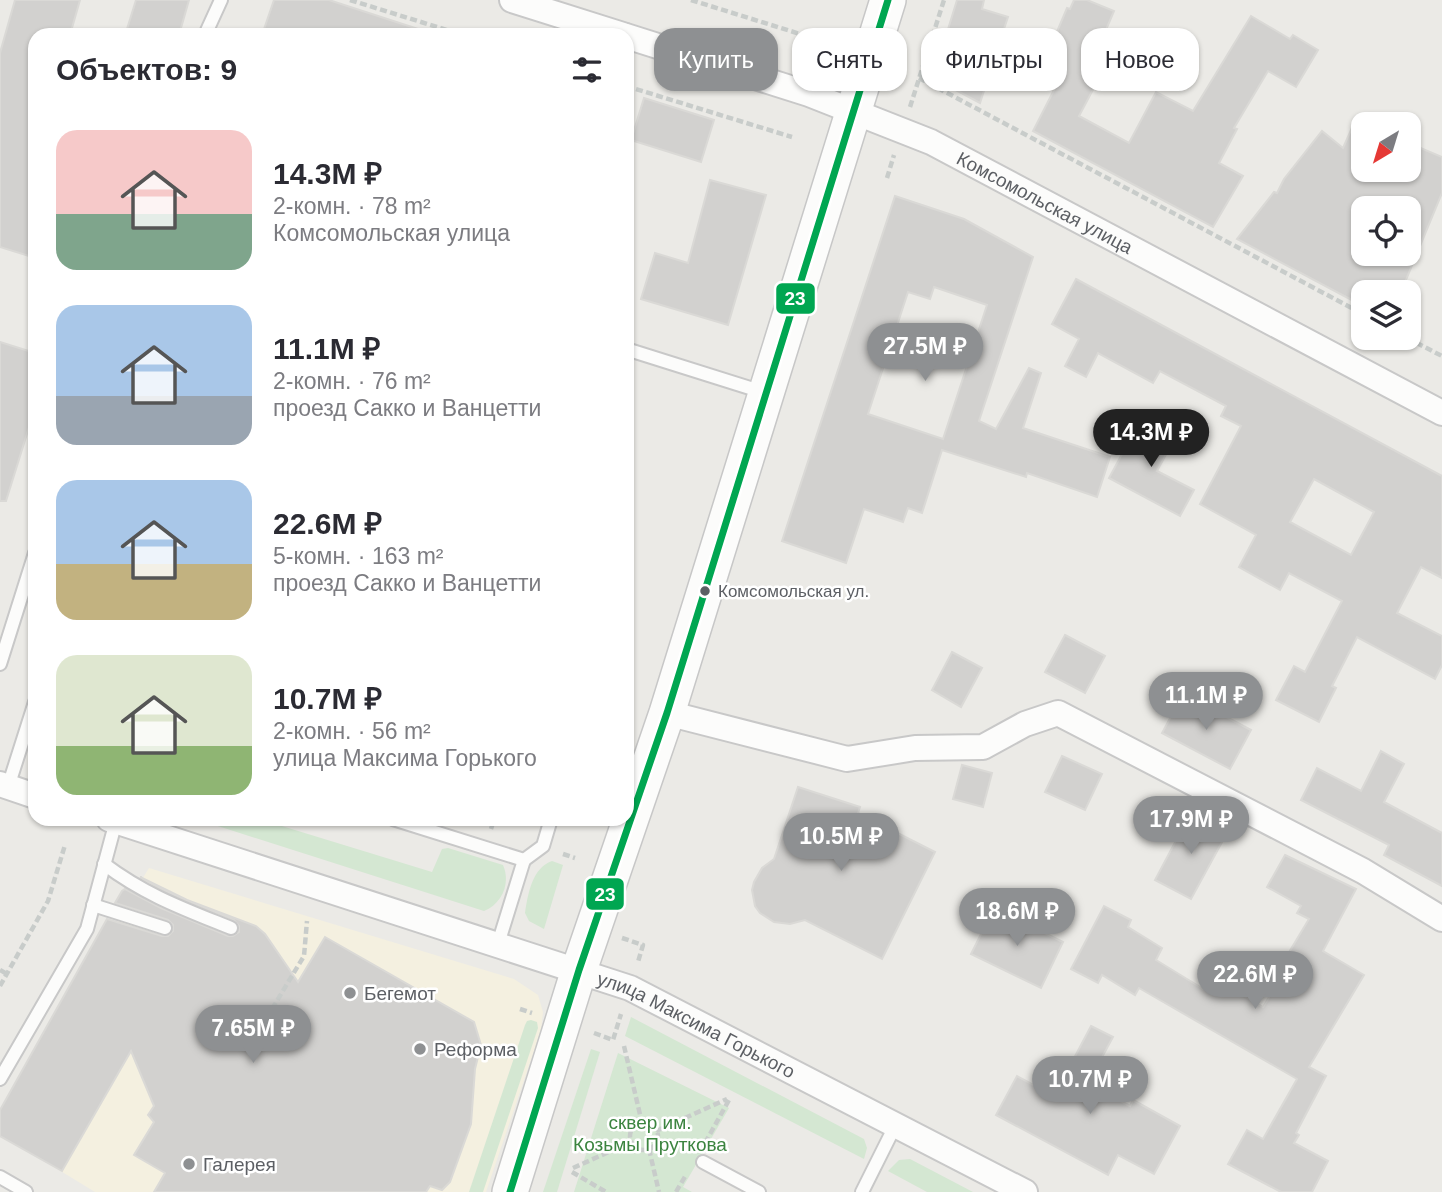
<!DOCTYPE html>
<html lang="ru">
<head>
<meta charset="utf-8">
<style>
  :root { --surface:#fff; --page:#f2f2f3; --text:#2b2b33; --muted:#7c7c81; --accent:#8e9092 }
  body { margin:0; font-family:Arial,sans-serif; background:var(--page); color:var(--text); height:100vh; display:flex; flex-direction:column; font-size:26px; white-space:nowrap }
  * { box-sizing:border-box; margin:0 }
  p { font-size:23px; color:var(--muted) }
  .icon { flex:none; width:38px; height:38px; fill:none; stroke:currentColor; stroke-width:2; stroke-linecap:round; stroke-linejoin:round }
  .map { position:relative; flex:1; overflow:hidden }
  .details { position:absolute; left:28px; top:28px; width:606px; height:798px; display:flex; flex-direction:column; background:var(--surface); border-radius:21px; box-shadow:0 2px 5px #0004 }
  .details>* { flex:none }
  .guide { position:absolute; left:654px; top:28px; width:665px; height:63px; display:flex; gap:14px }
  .needle { width:46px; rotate:218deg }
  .tools { position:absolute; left:1351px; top:112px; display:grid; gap:14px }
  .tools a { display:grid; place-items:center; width:70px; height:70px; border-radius:14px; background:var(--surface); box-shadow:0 2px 5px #0004; font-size:35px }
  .price { position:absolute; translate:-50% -60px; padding:0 16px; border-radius:24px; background:var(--accent); color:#fff; font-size:23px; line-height:46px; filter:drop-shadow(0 2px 4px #0008) }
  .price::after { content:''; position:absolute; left:50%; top:42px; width:21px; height:16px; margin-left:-10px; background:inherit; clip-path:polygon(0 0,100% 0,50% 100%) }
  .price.active { background:#222; color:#fff }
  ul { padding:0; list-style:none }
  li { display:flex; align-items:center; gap:21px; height:175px; padding:0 28px }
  li span { display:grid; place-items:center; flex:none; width:196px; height:140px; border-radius:21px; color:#555 }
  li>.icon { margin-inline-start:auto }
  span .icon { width:84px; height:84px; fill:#fffc; stroke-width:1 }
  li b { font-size:30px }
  h2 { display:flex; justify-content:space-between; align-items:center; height:84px; padding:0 28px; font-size:30px }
  .chip { padding:0 24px; border-radius:21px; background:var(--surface); box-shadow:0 2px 5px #0004; font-size:24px; line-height:63px }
  .chip.active { background:var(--accent); color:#fff }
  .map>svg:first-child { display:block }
</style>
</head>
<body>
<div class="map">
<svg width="1442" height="1192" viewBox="0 0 1442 1192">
  <rect width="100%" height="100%" fill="#ebeae6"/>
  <polygon fill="#f4f0e0" points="149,868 514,979 538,995 543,1012 541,1030 486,1192 95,1192 0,1134 0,1110"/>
  <g fill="#d4e7d2">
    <path d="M196,819H259L432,872L442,849L448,848L503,865C511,883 502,904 484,911Z"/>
    <path d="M552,861L563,865L544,929L529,921L525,913C528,894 532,868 552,861Z"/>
    <polygon points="631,1017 864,1139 867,1148 864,1159 625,1036"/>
    <polygon points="531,1020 537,1022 538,1028 483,1192 469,1192 525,1025 527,1021"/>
    <polygon points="591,1049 600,1052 557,1192 543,1192"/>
    <polygon points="618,1053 729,1108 683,1187 692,1192 574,1192"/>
    <polygon points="910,1159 973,1192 927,1192 888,1171 899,1160"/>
  </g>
  <g fill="#d2d1cf" stroke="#dad9d6" stroke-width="2" fill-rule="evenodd">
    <polygon points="15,0 80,0 70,35 35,35 35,237 29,256 0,247 0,53"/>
    <polygon points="136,0 189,0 179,35 149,35 127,29"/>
    <polygon points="274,0 329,0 421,30 420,35 262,35"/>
    <polygon points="957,0 984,0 982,9 1008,17 999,44 1045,60 1067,8 1070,9 1074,0 1087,0 1114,11 1092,63 1104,69 1079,116 1129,143 1156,92 1193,111 1251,16 1290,39 1293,35 1318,50 1296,87 1268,71 1234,128 1237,129 1219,163 1243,176 1213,227 1033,131 1055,88 992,66 980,103 933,78"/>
    <polygon points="644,98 714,120 701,162 631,140"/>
    <path d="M1355,121L1363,124V170H1409V143L1442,157V193L1401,292H1363V306L1237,239L1274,192L1277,193L1284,179L1322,131L1343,148ZM1363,208H1409V254H1363Z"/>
    <polygon points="710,180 766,195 728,325 641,299 655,253 688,263"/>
    <path d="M895,196L964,219L1033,257L979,421L996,429L1029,368L1041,373L1023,428L1110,457L1097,497L1027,473L1026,477L942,450L922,513L908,508L903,522L864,509L846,563L782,541ZM934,287L987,305L943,439L868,414L908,292L930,299Z"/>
    <path d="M1076,279L1442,476V578L1421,567L1397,613L1442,636V665L1435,679L1357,637L1332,686L1336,688L1319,722L1276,700L1294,666L1305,672L1342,601L1289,573L1280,590L1239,567L1256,535L1200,504L1241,426L1221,416L1226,406L1160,371L1153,383L1098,353L1086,377L1065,366L1079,339L1052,324ZM1314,479L1374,512L1351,555L1290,522Z"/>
    <polygon points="0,342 35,353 35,423 31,421 6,501 0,501"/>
    <polygon points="1141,419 1175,438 1157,471 1194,490 1180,516 1109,478"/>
    <polygon points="1065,635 1105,656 1085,693 1045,672"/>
    <polygon points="952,652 982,668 961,707 932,690"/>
    <polygon points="1183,694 1251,730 1230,769 1162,733"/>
    <polygon points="1381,751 1404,764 1384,802 1442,833 1442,886 1384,855 1389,845 1301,800 1317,768 1361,791"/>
    <polygon points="1062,756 1102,774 1085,810 1045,792"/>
    <polygon points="962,765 992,773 983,807 953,799"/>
    <polygon points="798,787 860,807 858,813 935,852 882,959 805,920 790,924 774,922 760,913 755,906 752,890 754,882 762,868 774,859"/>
    <polygon points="1190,814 1227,833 1191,899 1155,880"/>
    <polygon points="1285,855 1356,889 1323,951 1364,975 1309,1067 1326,1076 1296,1133 1299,1135 1294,1143 1328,1161 1312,1192 1281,1192 1228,1164 1247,1130 1263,1139 1297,1079 1139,988 1135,995 1102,975 1098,983 1071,969 1104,906 1131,920 1128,927 1162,948 1156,960 1205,990 1207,987 1221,995 1227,985 1263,1007 1293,957 1288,954 1309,919 1297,913 1301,906 1267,887"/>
    <polygon points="140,877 187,900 256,926 265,934 298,982 325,937 474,1022 481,1045 475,1069 471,1124 450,1182 442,1190 430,1186 426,1192 154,1192 165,1173 134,1155 154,1122 148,1115 154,1106 131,1051 62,1171 0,1136 0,1110 107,919 162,936 168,936 173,931 173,925 168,920 115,903 122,891 125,889 161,908 228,936 233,936 239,932 239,926 234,920 169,893"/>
    <polygon points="994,908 1063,942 1041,988 971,954"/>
    <polygon points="1091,1026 1113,1037 1088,1083 1130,1106 1133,1100 1180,1126 1154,1174 1118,1155 1108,1175 996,1115 1017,1076 1054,1096"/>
  </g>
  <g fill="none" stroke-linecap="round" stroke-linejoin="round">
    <g stroke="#c8c8c8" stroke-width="16">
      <g id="service">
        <polyline points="205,35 221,0"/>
        <polyline points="626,349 766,393"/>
        <polyline points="0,664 35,553"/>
        <polyline points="8,787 35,702"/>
        <polyline points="393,819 524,860 498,944"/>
        <polyline points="524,860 543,846 551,819"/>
        <path d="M104,864C145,895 184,909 231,928"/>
        <polyline points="93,905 165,928"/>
        <polyline points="0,1079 87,929 116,821"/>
        <polyline points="703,1162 759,1192"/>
        <polyline points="0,1177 26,1192"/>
        <polyline points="862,1192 896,1124"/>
      </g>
    </g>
    <g stroke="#c8c8c8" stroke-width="28">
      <g id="minor">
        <polyline points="512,0 623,35"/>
        <path id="s1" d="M626,36L809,94L931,142L1442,413"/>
        <polyline points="667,713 847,759 915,748 983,747 1025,724 1058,713 1363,871 1442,919"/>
        <polyline points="0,784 35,796"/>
        <path id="s2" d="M109,819L630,988L1025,1192"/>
      </g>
    </g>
    <g stroke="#c7c7c7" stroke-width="38">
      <polyline id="secondary" points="510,1192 579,970 667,713 888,0"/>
    </g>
    <g stroke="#c8ccca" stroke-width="4.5" stroke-dasharray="7 3.5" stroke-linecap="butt">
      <polyline points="350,0 463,35"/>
      <polyline points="691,0 829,43"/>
      <polyline points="919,78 1363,314"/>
      <polyline points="626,86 792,137"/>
      <polyline points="910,107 944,0"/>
      <polyline points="887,178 894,155"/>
      <polyline points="1407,338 1442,356"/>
      <polyline points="491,829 494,819"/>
      <polyline points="563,854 575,858"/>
      <polyline points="622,938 643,945 638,962"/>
      <polyline points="0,970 7,974"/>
      <polyline points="0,986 48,901 65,845"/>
      <polyline points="520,1009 532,1013"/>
      <polyline points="257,1017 266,1019 304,956 307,921"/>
      <polyline points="594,1033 613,1040 621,1014"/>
      <polyline points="624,1046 642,1123"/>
      <circle cx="644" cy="1136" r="14"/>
      <polyline points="656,1131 727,1099"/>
      <polyline points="705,1143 729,1100"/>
      <polyline points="649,1149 659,1192"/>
      <polyline points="573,1168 631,1142"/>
      <polyline points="572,1172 606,1192"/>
      <polyline points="676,1192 686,1175"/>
    </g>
    <use href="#service" stroke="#fcfcfb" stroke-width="12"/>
    <use href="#minor" stroke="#fcfcfb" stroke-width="24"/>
    <use href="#secondary" stroke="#fcfcfb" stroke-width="35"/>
    <g stroke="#fff" stroke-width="12">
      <polyline id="bus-1" points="510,1192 579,970 667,713 888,0"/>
    </g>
    <use href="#bus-1" stroke="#00a651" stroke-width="7"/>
  </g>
  <circle fill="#5c5f64" stroke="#fff" stroke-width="2.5" cx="705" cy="591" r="6"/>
  <g fill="#8e9092" stroke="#fff" stroke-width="2.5">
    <circle cx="350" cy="993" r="7"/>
    <circle cx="420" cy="1049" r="7"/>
    <circle cx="189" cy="1164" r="7"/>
  </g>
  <g text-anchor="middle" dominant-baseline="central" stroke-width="5" stroke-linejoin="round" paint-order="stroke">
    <g font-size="17" fill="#5c5f64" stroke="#fff" text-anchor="start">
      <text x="718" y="591">Комсомольская ул.</text>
    </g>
    <g font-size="19" fill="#5c5f64" stroke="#fff">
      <text stroke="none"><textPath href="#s1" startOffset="452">Комсомольская улица</textPath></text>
      <text stroke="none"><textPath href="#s2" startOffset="623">улица Максима Горького</textPath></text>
    </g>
    <g font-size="19" fill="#5c5f64" stroke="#fff" text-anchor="start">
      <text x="364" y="993">Бегемот</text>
      <text x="434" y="1049">Реформа</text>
      <text x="203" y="1164">Галерея</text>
    </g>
    <g font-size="19" fill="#3b843f" stroke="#fff">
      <text x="650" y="1122">сквер им.<tspan x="650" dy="22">Козьмы Пруткова</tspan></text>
    </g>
  </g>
  <g stroke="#fff" stroke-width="2.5">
    <rect x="775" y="282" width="41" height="33" rx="7" fill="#00a651"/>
    <rect x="585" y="877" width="40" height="34" rx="7" fill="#00a651"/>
  </g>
  <g font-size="19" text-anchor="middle" font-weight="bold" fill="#fff">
    <text x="795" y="305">23</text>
    <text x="605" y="901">23</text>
  </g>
</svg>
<div class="tools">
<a><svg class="needle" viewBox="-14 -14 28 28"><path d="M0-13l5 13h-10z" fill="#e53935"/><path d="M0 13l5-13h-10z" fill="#7c7c81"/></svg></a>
<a><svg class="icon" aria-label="locate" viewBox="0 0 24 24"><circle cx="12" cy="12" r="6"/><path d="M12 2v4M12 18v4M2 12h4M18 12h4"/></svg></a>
<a><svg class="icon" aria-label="layers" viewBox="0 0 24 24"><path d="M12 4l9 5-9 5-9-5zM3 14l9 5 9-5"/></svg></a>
</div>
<b class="price" style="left:925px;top:383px">27.5M ₽</b>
<b class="price active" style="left:1151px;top:469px">14.3M ₽</b>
<b class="price" style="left:1206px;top:732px">11.1M ₽</b>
<b class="price" style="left:1191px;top:856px">17.9M ₽</b>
<b class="price" style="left:841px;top:873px">10.5M ₽</b>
<b class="price" style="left:1017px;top:948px">18.6M ₽</b>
<b class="price" style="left:1255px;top:1011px">22.6M ₽</b>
<b class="price" style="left:253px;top:1065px">7.65M ₽</b>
<b class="price" style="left:1090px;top:1116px">10.7M ₽</b>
<div class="guide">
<a class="chip active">Купить</a>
<a class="chip">Снять</a>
<a class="chip">Фильтры</a>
<a class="chip">Новое</a>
</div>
<section class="details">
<h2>Объектов: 9<svg class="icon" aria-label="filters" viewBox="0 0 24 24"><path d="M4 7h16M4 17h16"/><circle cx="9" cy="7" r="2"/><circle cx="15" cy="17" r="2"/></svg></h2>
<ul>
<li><span style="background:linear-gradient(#f6c9c9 60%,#7fa58c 0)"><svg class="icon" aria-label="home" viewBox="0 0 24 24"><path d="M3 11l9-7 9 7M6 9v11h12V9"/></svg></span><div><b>14.3M ₽</b><p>2-комн. · 78 m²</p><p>Комсомольская улица</p></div></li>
<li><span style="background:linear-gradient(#a9c7e8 65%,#9aa5b1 0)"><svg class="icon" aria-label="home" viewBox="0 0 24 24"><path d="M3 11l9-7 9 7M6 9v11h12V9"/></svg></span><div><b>11.1M ₽</b><p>2-комн. · 76 m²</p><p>проезд Сакко и Ванцетти</p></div></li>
<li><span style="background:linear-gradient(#a9c7e8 60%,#c2b280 0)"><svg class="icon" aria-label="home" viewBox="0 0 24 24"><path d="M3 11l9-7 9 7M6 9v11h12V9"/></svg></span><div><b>22.6M ₽</b><p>5-комн. · 163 m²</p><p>проезд Сакко и Ванцетти</p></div></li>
<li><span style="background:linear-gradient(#dfe7d0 65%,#8fb573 0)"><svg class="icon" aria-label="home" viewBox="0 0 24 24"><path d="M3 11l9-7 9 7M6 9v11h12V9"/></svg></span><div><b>10.7M ₽</b><p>2-комн. · 56 m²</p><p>улица Максима Горького</p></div></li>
</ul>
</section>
</div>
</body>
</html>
